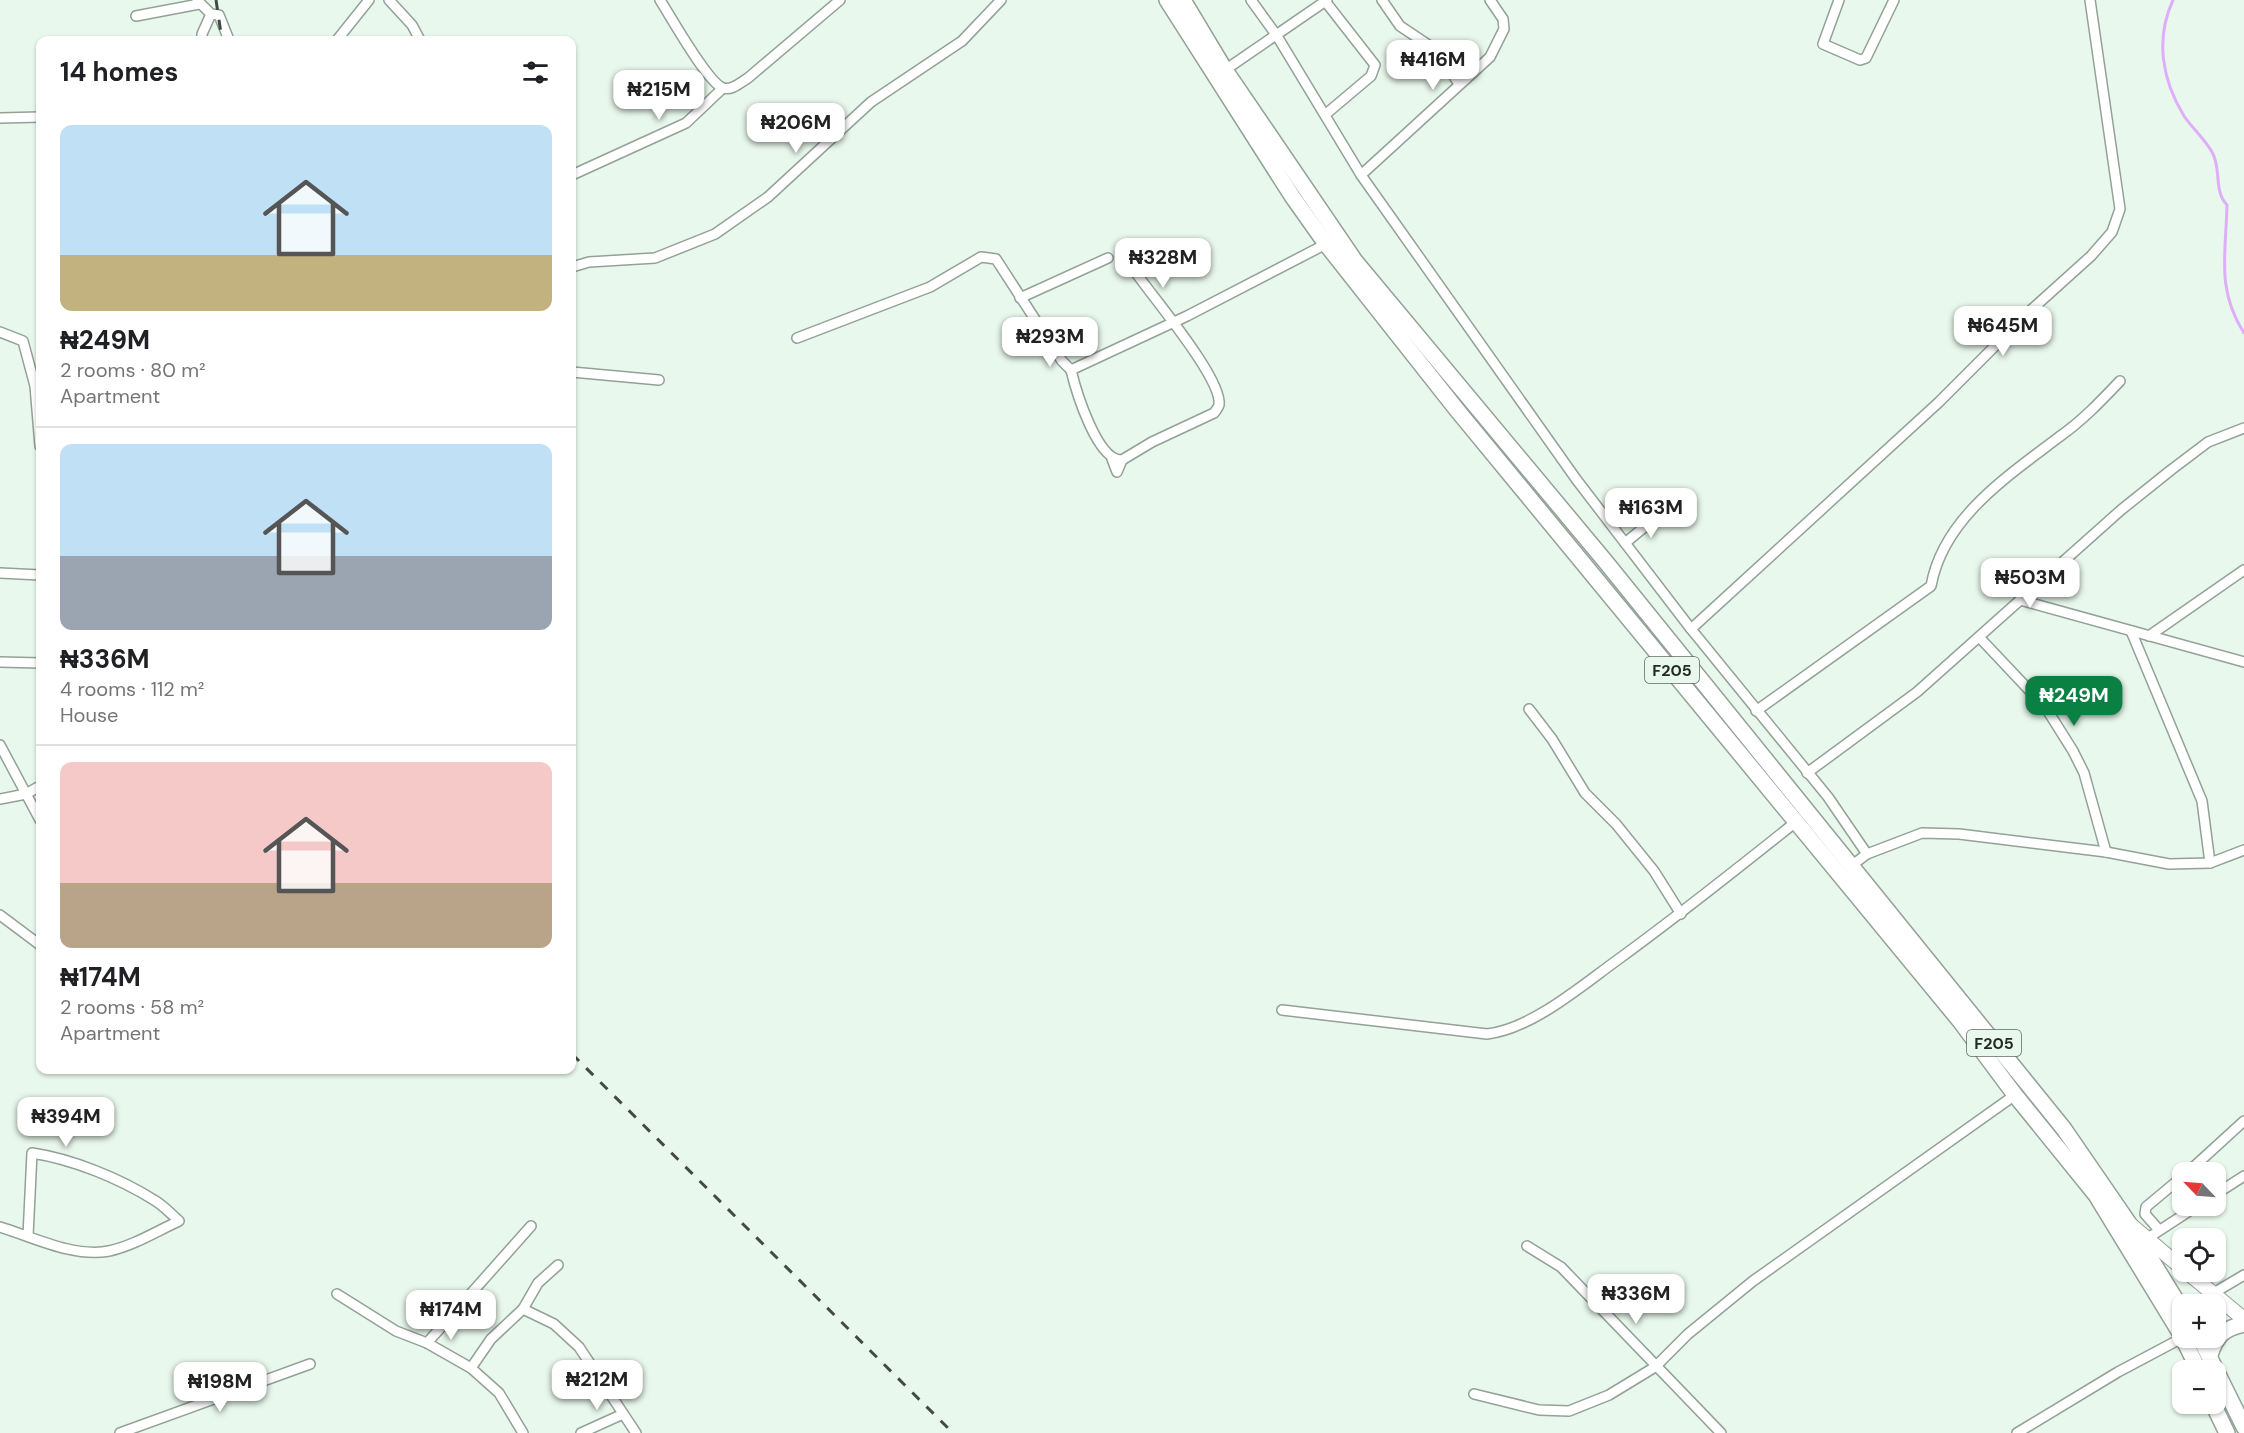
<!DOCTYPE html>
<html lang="en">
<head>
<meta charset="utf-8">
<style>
  :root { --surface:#fff; --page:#f2f2f2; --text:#202124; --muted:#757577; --line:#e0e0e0; --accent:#0b8043 }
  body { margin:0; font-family:"DM Sans",sans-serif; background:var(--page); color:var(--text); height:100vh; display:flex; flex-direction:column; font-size:22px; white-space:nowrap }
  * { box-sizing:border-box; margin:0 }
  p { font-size:20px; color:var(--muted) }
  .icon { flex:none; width:33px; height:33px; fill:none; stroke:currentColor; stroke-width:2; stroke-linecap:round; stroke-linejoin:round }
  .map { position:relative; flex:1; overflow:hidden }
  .side { position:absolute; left:36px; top:36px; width:540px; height:1038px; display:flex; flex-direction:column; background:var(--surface); border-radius:12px; box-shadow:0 2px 4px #0004 }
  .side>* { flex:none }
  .needle { width:39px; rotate:295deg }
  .fabs { position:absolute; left:2172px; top:1162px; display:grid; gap:12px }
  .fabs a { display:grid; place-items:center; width:54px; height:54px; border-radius:12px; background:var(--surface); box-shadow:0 2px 4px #0004; font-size:30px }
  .price { position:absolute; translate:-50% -51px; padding:0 14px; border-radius:12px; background:#fff; color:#222; font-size:20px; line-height:39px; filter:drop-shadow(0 2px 3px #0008) }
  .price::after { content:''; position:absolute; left:50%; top:36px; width:18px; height:14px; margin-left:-9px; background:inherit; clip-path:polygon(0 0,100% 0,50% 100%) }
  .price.active { background:var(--accent); color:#fff }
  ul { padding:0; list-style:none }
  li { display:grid; align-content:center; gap:12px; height:318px; padding:0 24px }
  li+li { border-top:2px solid var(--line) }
  li span { display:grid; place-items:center; height:186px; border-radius:12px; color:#555 }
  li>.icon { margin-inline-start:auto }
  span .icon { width:108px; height:108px; fill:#fffc; stroke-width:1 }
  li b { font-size:26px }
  h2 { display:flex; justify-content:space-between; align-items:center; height:72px; padding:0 24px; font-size:26px }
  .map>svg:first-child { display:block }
</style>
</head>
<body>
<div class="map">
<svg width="2244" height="1433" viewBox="0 0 2244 1433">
  <rect width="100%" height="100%" fill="#e9f8ec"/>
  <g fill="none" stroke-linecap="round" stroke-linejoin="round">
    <path stroke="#dfaefa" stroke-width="3" d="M2173,0C2155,39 2162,80 2184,116C2192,128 2205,139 2212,152C2222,169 2213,190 2227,205C2226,254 2216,289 2244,333"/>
    <g stroke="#93a196" stroke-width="12">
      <g id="street">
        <polyline points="197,0 211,14 219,15 229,40"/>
        <polyline points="389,0 412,25 420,40"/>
        <path d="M660,0C671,17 707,82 723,88C732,91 741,82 748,78L840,0"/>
        <polyline points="1251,0 1277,36 1361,175 1576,479 1691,629 1828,797 1867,854"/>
        <polyline points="1382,0 1400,26 1436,50 1459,84"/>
        <polyline points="1839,0 1823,44 1860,60 1866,58 1894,0"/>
        <polyline points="1325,1 1375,65 1371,76 1326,114"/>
        <polyline points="136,16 199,4"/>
        <polyline points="202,40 202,34 211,14"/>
        <polyline points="337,40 369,0"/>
        <polyline points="1225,70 1327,0"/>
        <polyline points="0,118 40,117"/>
        <polyline points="572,175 686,123 723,88"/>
        <polyline points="1361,175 1490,57 1504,29 1503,19 1490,0"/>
        <polyline points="572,267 589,262 655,258 715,234 768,197 871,102 962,41 1001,0"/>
        <polyline points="1020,298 1108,258"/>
        <polyline points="0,332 23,341 35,386 40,446"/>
        <polyline points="797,338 930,287 981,257 996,259 1062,361 1071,370 1187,316 1326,244"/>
        <path d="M1071,370C1076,391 1097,461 1122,460L1152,442L1214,413C1215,412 1219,406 1219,405C1223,379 1150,294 1134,270"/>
        <polyline points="572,372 659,380"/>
        <polyline points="1112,459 1117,472 1122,460"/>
        <polyline points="1625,543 1659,515"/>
        <polyline points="0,573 40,575"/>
        <polyline points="2020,600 2244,662"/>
        <polyline points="1691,629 1939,402 2030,311 2091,256 2112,232 2120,209 2090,0"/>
        <polyline points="2131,631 2202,801 2210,863"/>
        <polyline points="2149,636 2244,570"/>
        <polyline points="1979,637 2046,708 2073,751 2084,773 2106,852"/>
        <polyline points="0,662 40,663"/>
        <polyline points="1529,709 1552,739 1585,793 1616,824 1654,871 1681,914"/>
        <path d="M1756,711L1931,586C1943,518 2008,476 2059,437C2082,421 2101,401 2120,381"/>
        <polyline points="0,745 40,820"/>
        <polyline points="1807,773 1917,692 2121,510 2171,470 2208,442 2244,428"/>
        <polyline points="0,799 26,794 40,786"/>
        <polyline points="1851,866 1867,854 1922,833 1959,834 2106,852 2169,864 2210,863 2244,850"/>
        <polyline points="0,915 40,945"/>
        <path d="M1282,1010L1487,1034C1531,1029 1580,987 1616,961C1678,916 1737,869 1797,821"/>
        <polyline points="2187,1173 2244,1121"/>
        <polyline points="2216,1194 2244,1176"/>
        <path d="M0,1227C33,1237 74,1258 109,1251C133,1246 157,1231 179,1221C171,1214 163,1205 154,1200C119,1178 72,1159 32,1153L28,1236"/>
        <polyline points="2159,1230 2145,1214 2146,1207 2182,1177"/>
        <polyline points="2148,1238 2197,1206"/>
        <polyline points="1527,1246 1561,1267 1721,1433"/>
        <polyline points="337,1294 396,1331 427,1343 471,1368 499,1393 523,1433"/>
        <polyline points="2212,1294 2244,1275"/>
        <polyline points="523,1309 554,1324 579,1347 636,1433"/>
        <polyline points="427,1343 531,1226"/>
        <polyline points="471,1368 491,1339 523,1309 538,1283 558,1265"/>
        <polyline points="1474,1394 1539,1410 1569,1411 1609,1395 1655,1367 1688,1334 1753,1281 2015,1095"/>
        <polyline points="120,1433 310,1364"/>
        <polyline points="581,1433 623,1414"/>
        <polyline points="2017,1433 2118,1372 2182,1338"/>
      </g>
    </g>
    <g stroke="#93a196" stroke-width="16">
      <g id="secondary">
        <polyline points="2131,1225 2182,1268"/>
        <polyline points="2187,1272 2244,1319"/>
      </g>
    </g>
    <g stroke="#93a196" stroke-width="18">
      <g id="primary">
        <polyline points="1167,0 1292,196 1326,244 1457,410 1960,1021 2015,1095 2096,1195 2182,1336"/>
        <polyline points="1183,0 1225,70 1355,261 1605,561 2064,1129 2130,1225 2182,1310"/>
        <polyline points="2183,1338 2199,1371"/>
        <polyline points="2200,1338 2244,1427"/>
        <path d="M2210,1355C2216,1336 2224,1328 2244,1324"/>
        <polyline points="2213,1404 2227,1433"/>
      </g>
    </g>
    <use href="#street" stroke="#fff" stroke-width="9"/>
    <use href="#secondary" stroke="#fff" stroke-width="14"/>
    <use href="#primary" stroke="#fff" stroke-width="15"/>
    <g stroke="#434a44" stroke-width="3" stroke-dasharray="10 10" stroke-linecap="butt">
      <polyline points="216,0 222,40"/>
      <polyline points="572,1054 953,1433"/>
    </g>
  </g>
  <g text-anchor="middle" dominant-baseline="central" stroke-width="4.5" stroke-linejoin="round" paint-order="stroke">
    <g fill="#e9f8ec" stroke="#606861" stroke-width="1.5">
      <rect x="1645" y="657" width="54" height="26" rx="4.5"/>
      <rect x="1967" y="1030" width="54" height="26" rx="4.5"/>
    </g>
    <g font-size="16" font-weight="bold" fill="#252a26">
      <text x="1672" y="670">F205</text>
      <text x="1994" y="1043">F205</text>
    </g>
  </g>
</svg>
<div class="fabs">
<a><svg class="needle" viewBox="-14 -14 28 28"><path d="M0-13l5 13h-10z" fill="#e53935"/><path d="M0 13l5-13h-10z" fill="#757577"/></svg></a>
<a><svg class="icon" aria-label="locate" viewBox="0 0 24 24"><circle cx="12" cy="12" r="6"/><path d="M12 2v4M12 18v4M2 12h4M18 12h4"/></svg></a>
<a>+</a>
<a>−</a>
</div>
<b class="price" style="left:1433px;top:91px">₦416M</b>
<b class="price" style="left:659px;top:121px">₦215M</b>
<b class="price" style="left:796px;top:154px">₦206M</b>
<b class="price" style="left:1163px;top:289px">₦328M</b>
<b class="price" style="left:2003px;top:357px">₦645M</b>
<b class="price" style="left:1050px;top:368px">₦293M</b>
<b class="price" style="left:1651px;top:539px">₦163M</b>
<b class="price" style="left:2030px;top:609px">₦503M</b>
<b class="price active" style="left:2074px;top:727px">₦249M</b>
<b class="price" style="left:66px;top:1148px">₦394M</b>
<b class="price" style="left:1636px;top:1325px">₦336M</b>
<b class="price" style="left:451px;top:1341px">₦174M</b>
<b class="price" style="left:597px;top:1411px">₦212M</b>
<b class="price" style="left:220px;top:1413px">₦198M</b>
<section class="side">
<h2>14 homes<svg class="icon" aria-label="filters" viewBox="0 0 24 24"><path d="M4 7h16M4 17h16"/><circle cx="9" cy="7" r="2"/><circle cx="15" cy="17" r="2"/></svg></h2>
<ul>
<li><span style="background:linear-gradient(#bfe0f5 70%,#c2b280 0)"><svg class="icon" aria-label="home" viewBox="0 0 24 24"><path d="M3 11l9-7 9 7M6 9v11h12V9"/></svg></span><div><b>₦249M</b><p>2 rooms · 80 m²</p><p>Apartment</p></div></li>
<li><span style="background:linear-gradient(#bfe0f5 60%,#9aa5b1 0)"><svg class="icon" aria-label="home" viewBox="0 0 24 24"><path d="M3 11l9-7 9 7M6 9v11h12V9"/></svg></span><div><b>₦336M</b><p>4 rooms · 112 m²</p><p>House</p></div></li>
<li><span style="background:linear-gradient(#f6c9c9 65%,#b9a48a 0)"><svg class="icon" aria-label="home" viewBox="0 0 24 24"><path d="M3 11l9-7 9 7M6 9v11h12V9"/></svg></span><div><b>₦174M</b><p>2 rooms · 58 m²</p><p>Apartment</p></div></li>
</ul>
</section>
</div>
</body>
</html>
